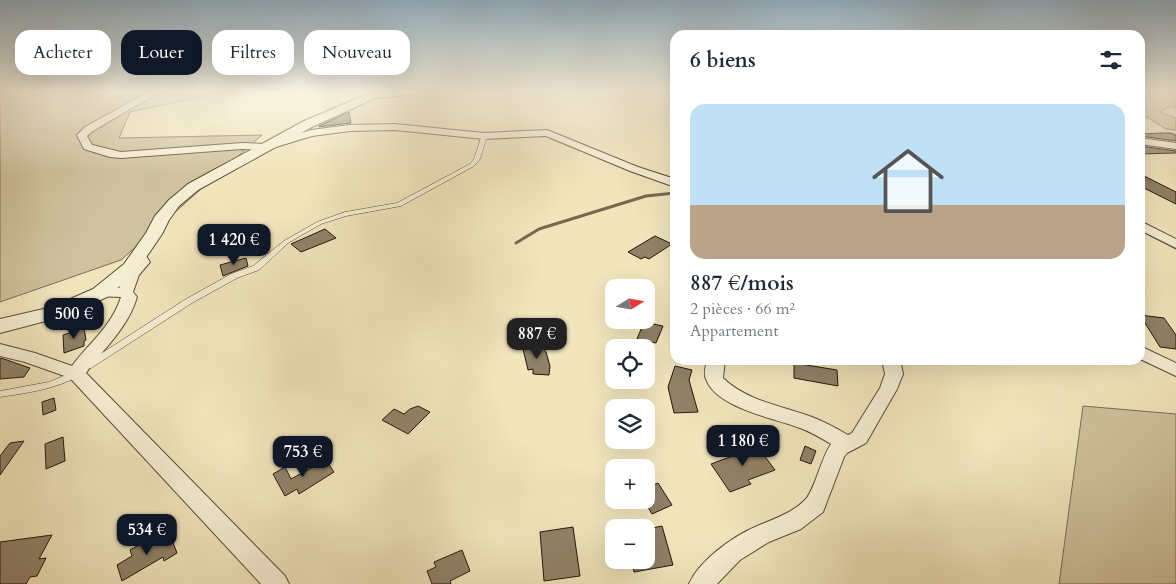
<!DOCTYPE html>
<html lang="fr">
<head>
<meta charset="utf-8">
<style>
  :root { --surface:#fff; --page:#f6f6f7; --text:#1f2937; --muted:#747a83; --accent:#111827 }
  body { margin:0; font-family:Cardo,serif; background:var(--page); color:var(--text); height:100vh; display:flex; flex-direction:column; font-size:19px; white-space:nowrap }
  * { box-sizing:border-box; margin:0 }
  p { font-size:16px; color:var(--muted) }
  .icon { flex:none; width:28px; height:28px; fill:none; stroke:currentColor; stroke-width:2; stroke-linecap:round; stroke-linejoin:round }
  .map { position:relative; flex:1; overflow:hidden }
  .panel { position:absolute; left:670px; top:30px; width:475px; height:335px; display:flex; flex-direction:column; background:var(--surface); border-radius:15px; box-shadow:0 5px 20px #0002 }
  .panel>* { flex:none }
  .banner { position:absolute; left:15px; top:30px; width:475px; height:45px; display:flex; gap:10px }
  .needle { width:32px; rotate:79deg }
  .tools { position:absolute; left:605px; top:279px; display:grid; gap:10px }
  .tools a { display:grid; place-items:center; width:50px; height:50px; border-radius:10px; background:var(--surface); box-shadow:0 5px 20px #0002; font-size:25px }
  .price { position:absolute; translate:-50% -42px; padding:0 11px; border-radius:10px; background:var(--accent); color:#fff; font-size:16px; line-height:32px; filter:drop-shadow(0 1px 2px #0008) }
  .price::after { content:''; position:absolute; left:50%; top:30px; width:15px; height:11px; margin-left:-8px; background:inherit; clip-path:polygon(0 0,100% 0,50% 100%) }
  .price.on { background:#222; color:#fff }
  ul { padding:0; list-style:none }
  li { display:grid; align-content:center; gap:10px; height:265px; padding:0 20px }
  li span { display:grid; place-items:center; height:155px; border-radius:15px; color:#555 }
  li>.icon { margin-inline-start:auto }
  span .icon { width:90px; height:90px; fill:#fffc; stroke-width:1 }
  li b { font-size:21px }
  h2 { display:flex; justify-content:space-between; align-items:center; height:60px; padding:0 20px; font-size:21px }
  .chip { padding:0 18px; border-radius:15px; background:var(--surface); box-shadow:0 5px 20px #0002; font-size:18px; line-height:45px }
  .chip.on { background:var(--accent); color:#fff }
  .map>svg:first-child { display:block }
</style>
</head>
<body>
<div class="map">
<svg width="1176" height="584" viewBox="0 0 1176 584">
  <rect width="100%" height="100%" fill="#f1e5bc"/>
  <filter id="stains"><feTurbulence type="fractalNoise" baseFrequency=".004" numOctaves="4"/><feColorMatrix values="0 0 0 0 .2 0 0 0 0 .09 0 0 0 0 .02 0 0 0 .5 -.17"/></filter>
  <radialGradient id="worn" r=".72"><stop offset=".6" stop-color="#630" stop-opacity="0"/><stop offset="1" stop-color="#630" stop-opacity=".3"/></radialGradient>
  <g fill="#cfc29e" stroke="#7b6c56">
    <polygon points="0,91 229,91 130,112 119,138 262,135 121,260 0,302"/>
    <polygon points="1140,91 1176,91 1176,108 1171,106 1160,112 1176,118 1176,130 1166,129 1140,113"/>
    <polygon points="1083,406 1176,414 1176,584 1059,584"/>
  </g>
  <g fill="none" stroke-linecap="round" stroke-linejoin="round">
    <g stroke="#776852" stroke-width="3">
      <polyline points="1149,234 1176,248"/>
      <polyline points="516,243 539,229 646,196 675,193"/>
    </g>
  </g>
  <g fill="#908268" stroke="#27160d">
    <polygon points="349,112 351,123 319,127 319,126"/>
    <polygon points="1163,133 1171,133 1176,135 1176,141 1140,136 1140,134"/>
    <polygon points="1140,146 1176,151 1176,153 1140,154"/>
    <polygon points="1140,174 1176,192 1176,204 1140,186"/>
    <polygon points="325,229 336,238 301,252 291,244"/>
    <polygon points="655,236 672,244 649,259 645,257 641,259 628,252"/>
    <polygon points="246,258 248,266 223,276 220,265"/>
    <polygon points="1140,315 1164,318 1176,335 1176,349 1160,347"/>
    <polygon points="644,322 663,326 656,343 637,339"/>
    <polygon points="84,328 86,340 84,341 84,346 64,353 63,335"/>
    <polygon points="539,343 546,352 550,366 549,375 533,374 533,369 528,370 523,349"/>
    <polygon points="0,358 4,359 30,368 24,377 0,379"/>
    <polygon points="794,363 837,370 838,386 794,378"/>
    <polygon points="675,366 692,370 689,380 698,412 674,413 668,387"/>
    <polygon points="54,398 56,410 43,415 42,402"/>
    <polygon points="418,406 430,412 408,434 382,420 394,409 404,414 410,409"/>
    <polygon points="63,437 65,461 46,469 45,444"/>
    <polygon points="24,441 0,475 0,456 10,443"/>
    <polygon points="754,442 775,470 748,480 751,484 730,492 711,464 743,452 740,448"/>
    <polygon points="805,446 816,451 811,464 800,460"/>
    <polygon points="326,460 334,472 299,494 297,489 285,496 273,474 285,467 291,479"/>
    <polygon points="658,483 672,505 652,514 646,504 646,488"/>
    <polygon points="662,526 673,565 634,572 632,560 646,560 646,554 654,553 648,529"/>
    <polygon points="573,527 580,576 544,581 540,532"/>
    <polygon points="52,535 39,559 46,558 37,576 30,577 26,584 0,584 0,542"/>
    <polygon points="157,535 159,541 170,535 177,553 164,561 163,557 122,581 117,565 132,556 130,550"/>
    <polygon points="462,550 470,571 450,581 451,584 432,584 427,571 436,567 434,562"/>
  </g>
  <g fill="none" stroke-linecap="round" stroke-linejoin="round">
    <g stroke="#5a4a39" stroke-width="1">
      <g id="service">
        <polygon points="482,135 487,136 480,159 474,166 401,206 346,216 321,224 288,243 259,270 237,278 192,303 91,368 85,368 84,366 85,364 186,299 231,274 253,266 284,241 317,222 345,212 397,203 470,164 474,159"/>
        <path d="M78,370L81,371L82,373L81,375C56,389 28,393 0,397V391L49,382Z"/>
      </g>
    </g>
    <g stroke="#5a4a39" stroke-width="2">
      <g id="minor">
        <polygon points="150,91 161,91 93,131 87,136 92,145 121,152 242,143 265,144 311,130 350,125 395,124 484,133 547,130 638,167 675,179 675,187 630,171 546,136 484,139 395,130 350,131 312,136 266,150 242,149 121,158 110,157 84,149 77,135 85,127"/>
        <polygon points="390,91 420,91 416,94 379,98 374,95 376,93"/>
        <polygon points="1140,138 1176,143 1176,149 1140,144"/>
        <polygon points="1140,221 1176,239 1176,248 1140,230"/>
        <path d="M141,255L146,256L150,262L139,275L133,292L137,297C128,328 104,348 86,373L285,576L289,584H261L70,378L25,362L0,356V344L35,353L72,366C89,343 112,326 121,297L95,296L92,293L95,290L119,288L125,274L136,262L134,259Z"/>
        <polygon points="1140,346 1176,363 1176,376 1140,359"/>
        <path d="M707,360H725L723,378C747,401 782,406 812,417C825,422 836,428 848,435L852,433L880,388L885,374L882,360H900L903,374L897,389L866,443L847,453L844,457L823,512L801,529L769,542L740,560L717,584H689C699,561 732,537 755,527C773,519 791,514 805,500C815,490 821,458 831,444C821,438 811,432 800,428C774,418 716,408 706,379C703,373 706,366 707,360Z"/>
      </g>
    </g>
    <g stroke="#5a4a39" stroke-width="2">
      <polygon id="tertiary" points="375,91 391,91 312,127 198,190 179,206 169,220 162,234 136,272 107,297 65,316 0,333 0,319 52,307 93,289 124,264 146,233 155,216 169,200 188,184 304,121"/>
    </g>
    <use href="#service" fill="#f6eed3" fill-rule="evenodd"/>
    <use href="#minor" fill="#f6eed3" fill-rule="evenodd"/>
    <use href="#tertiary" fill="#f6eed3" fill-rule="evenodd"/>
  </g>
  <linearGradient id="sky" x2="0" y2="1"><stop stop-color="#90acbe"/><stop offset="0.53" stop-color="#f9f3e1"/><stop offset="1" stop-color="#f9f3e1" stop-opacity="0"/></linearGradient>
  <rect width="1176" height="173" fill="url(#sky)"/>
  <rect width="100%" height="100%" filter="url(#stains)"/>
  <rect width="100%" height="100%" fill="url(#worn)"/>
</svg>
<div class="tools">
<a><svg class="needle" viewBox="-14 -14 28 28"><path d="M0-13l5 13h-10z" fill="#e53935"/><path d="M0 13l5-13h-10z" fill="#747a83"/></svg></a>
<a><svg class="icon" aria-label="locate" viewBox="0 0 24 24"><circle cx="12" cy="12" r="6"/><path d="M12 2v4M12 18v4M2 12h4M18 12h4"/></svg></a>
<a><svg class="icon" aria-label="layers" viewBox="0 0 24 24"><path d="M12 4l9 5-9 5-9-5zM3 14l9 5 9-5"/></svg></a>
<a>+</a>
<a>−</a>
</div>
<b class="price" style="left:234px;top:266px">1 420 €</b>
<b class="price" style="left:74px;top:340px">500 €</b>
<b class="price on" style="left:537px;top:360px">887 €</b>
<b class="price" style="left:743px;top:467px">1 180 €</b>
<b class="price" style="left:303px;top:478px">753 €</b>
<b class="price" style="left:147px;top:556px">534 €</b>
<div class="banner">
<a class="chip">Acheter</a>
<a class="chip on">Louer</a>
<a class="chip">Filtres</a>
<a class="chip">Nouveau</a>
</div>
<section class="panel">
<h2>6 biens<svg class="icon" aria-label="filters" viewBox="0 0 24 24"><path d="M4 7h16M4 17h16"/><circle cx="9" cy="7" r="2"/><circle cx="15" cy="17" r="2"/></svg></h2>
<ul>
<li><span style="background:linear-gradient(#bfe0f5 65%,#b9a48a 0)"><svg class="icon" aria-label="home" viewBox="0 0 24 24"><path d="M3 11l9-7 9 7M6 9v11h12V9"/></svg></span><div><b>887 €/mois</b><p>2 pièces · 66 m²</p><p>Appartement</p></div></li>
</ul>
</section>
</div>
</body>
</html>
